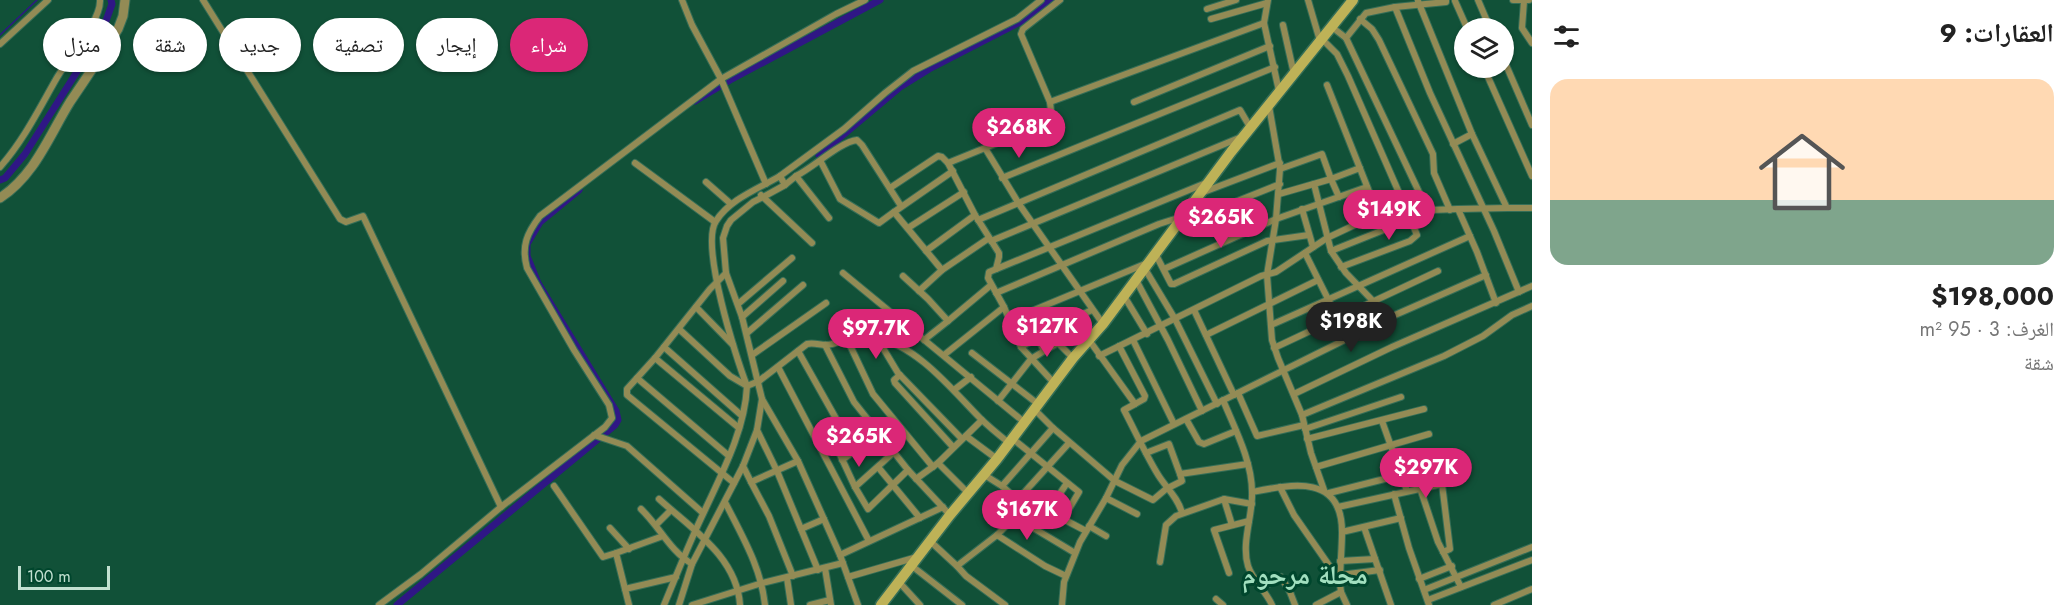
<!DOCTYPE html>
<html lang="ar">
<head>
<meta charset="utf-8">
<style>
  :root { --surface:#fff; --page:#f6f6f6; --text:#222; --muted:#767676; --accent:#db2777 }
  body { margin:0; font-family:Jost,"Noto Naskh Arabic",sans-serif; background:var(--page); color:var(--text); direction:rtl; height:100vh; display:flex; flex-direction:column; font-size:22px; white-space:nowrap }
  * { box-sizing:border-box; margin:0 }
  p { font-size:20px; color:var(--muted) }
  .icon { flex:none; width:33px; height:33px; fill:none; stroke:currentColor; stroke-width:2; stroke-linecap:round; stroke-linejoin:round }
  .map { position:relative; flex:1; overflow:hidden; direction:ltr }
  .drawer { display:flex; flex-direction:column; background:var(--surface); width:540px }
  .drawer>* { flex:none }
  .guide { position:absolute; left:18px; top:18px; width:570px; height:54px; direction:rtl; display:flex; gap:12px }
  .controls { position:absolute; left:1454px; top:18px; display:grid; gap:12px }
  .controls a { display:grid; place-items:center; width:60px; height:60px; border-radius:50%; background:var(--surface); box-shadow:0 2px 4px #0004; font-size:30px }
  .scale { position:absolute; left:18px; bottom:15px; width:92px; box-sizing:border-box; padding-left:6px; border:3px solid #c3e1d1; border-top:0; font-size:16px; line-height:21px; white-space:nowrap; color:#c3e1d1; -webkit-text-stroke:4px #00462d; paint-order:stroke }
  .price { position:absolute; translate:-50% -51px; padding:0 14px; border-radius:21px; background:var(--accent); color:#fff; font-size:20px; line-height:39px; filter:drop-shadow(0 2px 3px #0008) }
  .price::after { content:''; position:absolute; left:50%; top:36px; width:18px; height:14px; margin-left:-9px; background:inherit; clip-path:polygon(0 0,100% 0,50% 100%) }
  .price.on { background:#222; color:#fff }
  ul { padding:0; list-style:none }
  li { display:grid; align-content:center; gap:12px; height:318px; padding:0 18px }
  li span { display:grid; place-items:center; height:186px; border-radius:18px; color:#555 }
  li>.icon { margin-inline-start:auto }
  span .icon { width:108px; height:108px; fill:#fffc; stroke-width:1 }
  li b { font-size:26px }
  h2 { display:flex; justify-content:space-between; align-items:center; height:72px; padding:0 18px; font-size:26px }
  .tag { padding:0 21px; border-radius:27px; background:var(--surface); box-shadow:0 2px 4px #0004; font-size:21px; line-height:54px }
  .tag.on { background:var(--accent); color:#fff }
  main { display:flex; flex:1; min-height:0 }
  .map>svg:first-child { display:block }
</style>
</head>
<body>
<main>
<section class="drawer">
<h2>العقارات: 9<svg class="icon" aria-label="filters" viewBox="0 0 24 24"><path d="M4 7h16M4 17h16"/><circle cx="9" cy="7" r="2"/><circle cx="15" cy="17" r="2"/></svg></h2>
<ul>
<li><span style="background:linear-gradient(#ffd9b3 65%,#7fa58c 0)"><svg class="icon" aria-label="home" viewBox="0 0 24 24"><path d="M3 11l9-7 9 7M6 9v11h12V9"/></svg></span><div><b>$198,000</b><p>الغرف: 3 · 95 m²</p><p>شقة</p></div></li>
</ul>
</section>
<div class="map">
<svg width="1532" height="605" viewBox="0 0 1532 605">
  <rect width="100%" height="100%" fill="#115138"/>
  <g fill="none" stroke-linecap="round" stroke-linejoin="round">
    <polyline stroke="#2f1785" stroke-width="1.5" points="0,35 37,0"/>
    <g stroke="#2f1785" stroke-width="7">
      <polyline points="695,101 730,80 880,0"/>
      <polyline points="819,155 900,87 929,69 1022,21 1050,0"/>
      <polyline points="0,180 5,178 25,154 102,32 112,4 111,0"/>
      <polyline points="397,605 615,425 618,420 616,411 538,283 527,256 527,244 540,222 579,190"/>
    </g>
    <g stroke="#356e57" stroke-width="8">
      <g id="minor">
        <polyline points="203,0 340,219 346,222 363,216 501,507"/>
        <polyline points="682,0 692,25 721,79 766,184"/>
        <polyline points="1060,0 1023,29 1021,34 1050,102 1052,121 985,148 1019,204 1103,324"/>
        <polyline points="1268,0 1264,23 1279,91"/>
        <polyline points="1308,0 1320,41"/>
        <polyline points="1446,0 1446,2 1395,7 1430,93 1494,231 1519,292"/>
        <polyline points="1478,0 1490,28"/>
        <polyline points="1513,0 1529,0"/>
        <polyline points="1418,1 1472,134 1507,208 1532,208"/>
        <polyline points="1455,1 1467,28"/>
        <polyline points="1524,1 1522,28 1532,43"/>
        <polyline points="1207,9 1236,0"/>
        <polyline points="1211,19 1267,3"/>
        <polyline points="1360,19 1372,29 1379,40 1433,154 1434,173 1450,210"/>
        <polyline points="1283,25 1294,74"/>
        <polyline points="1332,27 1346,38 1366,13 1395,7"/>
        <polyline points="1346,38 1428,211"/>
        <polyline points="1322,39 1337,54 1348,76 1407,211 1458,209"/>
        <polyline points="0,44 48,0"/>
        <polyline points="1503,58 1532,125"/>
        <polyline points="1484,68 1532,176"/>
        <polyline points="1327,85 1378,214 1407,211 1417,235 1410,241 1341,267"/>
        <polyline points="1050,102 1264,23"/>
        <polyline points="1134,102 1270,46"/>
        <polyline points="1269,106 1280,169 1276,219 1267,275 1272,340 1278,358 1302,415 1311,453 1324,490"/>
        <polyline points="1453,144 1472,134"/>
        <polyline points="985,148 948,163 975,215 999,253 999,257 996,269"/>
        <polyline points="821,162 840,199 879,223 894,212"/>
        <polyline points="635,163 715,222"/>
        <path d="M0,167C23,141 38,111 55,81C66,60 101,22 100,0"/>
        <polyline points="1280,169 1322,154 1331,179 1360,168"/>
        <path d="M796,176C814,167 840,142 857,140L862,145L901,206"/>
        <polyline points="1002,178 1275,67"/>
        <polyline points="706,182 731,204"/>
        <polyline points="1314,184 1331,251 1346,273 1373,301"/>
        <polyline points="785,185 780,176 844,129 885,93 913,71 1017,19 1041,0"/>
        <polyline points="890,188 938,156 942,157 948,163"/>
        <polyline points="1201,193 1280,163"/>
        <polyline points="1279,194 1331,179 1339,197"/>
        <polyline points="761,195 763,197 785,185 796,176 829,218"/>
        <polyline points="1302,209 1313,247"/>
        <polyline points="978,220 1240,110 1250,127"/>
        <polyline points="1180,224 1280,184"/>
        <polyline points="908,228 964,192"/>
        <polyline points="991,241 1239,138"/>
        <polyline points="926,251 975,215"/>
        <polyline points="1331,251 1411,219"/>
        <polyline points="1305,253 1337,317"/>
        <polyline points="1156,255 1171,284 1174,284 1267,241 1309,235"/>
        <polyline points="1145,269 1175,319 1217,404"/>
        <polyline points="1164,269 1276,219 1367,187"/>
        <polyline points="942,270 989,238"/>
        <polyline points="726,273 710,289 655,358 627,389 627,395 734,483"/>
        <polyline points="843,273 1024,422"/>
        <polyline points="903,276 928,299 948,321 991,285"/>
        <polyline points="1136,280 1168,340 1202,411"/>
        <polyline points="919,291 942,270 894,212 953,171"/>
        <polyline points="996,293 1159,224 1181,217"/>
        <polyline points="1124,296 1147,334"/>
        <polyline points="1496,303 1477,252 1458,209 1507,208"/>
        <polyline points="738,304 792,258"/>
        <polyline points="696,307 733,345"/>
        <polyline points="1194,310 1234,395"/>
        <polyline points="1027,314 1044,351 1058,343"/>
        <polyline points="742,317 783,281"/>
        <polyline points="1010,320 1145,264"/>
        <polyline points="1271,325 1470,236"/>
        <polyline points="679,329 730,376 747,386"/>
        <polyline points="1053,330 1058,343 1073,358"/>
        <polyline points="747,333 803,285"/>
        <polyline points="1206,335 1318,280"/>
        <path d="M877,338C918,346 953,391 980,418C989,427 999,435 1009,443"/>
        <polyline points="847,339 873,394 933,467"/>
        <polyline points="924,340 948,321"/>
        <path d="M1089,340L1135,404L1124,410C1135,431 1145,453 1157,473C1165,487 1178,497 1182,513"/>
        <polyline points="1133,340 1174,424"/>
        <polyline points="825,345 854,402 908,470 950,515"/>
        <polyline points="1119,346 1145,396 1144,399 1135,404"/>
        <polyline points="664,347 741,415"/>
        <polyline points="1021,347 1066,322 1092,310"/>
        <polyline points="1274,348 1438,271"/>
        <polyline points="798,351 843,431 836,446 855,487 868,509 908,470"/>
        <polyline points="972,353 1038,404"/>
        <polyline points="752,355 826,303"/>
        <polyline points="944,355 1004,307"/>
        <polyline points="1099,356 1261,276 1276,272 1327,238 1378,214"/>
        <polyline points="655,358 739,428"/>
        <polyline points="778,367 869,541"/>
        <polyline points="900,375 894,380 895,383 953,447"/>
        <polyline points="637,378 729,456"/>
        <polyline points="1054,383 1021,347 1004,307 988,278 989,272 1206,183"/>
        <path d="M747,386L759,381L807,344C816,342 824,347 832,344C845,341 858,331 871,332L877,338L898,373L962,439"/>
        <polyline points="954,390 971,377"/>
        <polyline points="1238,393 1257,436 1304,425"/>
        <polyline points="1294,394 1392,347 1532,286"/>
        <polyline points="762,399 798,461 840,555 858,605"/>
        <path d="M1223,400C1235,429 1252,461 1252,492C1253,516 1241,542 1248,566C1253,581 1266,591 1272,605"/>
        <polyline points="998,401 1031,359 1044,351"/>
        <polyline points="1034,409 1053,428 1115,481 1153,500 1166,489 1182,481 1180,474"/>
        <polyline points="1302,415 1444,356 1483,336 1512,315 1532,306"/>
        <polyline points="1186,419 1199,442 1204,444 1236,431"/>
        <polyline points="1382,421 1407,491"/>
        <polyline points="1305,429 1401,397"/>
        <polyline points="757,430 777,471 818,570"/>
        <polyline points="594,435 627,446 703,513"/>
        <polyline points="966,436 997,459"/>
        <polyline points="1013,439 1079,492 1063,519"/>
        <polyline points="1307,439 1424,409"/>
        <polyline points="1146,453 1169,444 1180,474 1248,464"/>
        <polyline points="842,460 879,433"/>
        <polyline points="938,463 968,493"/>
        <polyline points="743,466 751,482"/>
        <polyline points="878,467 920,518"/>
        <polyline points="1316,467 1429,434"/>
        <polyline points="983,474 1002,486 1018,500 1048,511 1086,531"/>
        <polyline points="916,479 938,463 982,420"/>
        <polyline points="554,486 603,557 616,553"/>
        <polyline points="1002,486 1053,428"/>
        <polyline points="855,487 894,452"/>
        <polyline points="1280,487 1294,515 1333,571 1340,575 1380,570"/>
        <polyline points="1420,488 1438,542 1461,587"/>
        <path d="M1252,492C1293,484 1342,474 1342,532C1342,549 1340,566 1340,584L1341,592L1347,605"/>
        <polyline points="1329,493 1436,466"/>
        <polyline points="1394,494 1409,548 1429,605"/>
        <polyline points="1106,498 1137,514"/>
        <path d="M659,499C692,529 737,557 740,605"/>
        <polyline points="1224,499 1232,525"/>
        <path d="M725,502C742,536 761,567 765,605"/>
        <polyline points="1338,507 1442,484 1450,549 1443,552"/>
        <path d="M641,509C660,527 669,550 692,564"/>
        <polyline points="1048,511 1067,483"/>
        <polyline points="1015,517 1075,553"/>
        <polyline points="656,525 671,510"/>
        <polyline points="1089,526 1106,536"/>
        <polyline points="1364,527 1391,605"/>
        <polyline points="610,528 629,549"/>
        <polyline points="801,529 824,519"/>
        <polyline points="1342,532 1401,518"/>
        <polyline points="997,535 1045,566 1066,576"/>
        <polyline points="930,541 957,566 966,576 1005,605"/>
        <polyline points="840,555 943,507"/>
        <polyline points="1340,561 1375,559"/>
        <polyline points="1160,562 1166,525 1176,516 1224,499 1252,504"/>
        <polyline points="912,566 962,605"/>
        <polyline points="957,566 997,535 1015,517 1021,496 1069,443"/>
        <polyline points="825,568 831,605"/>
        <polyline points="1229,573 1214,530 1249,521"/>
        <polyline points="793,576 769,516 751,482 798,461"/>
        <polyline points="848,577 917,557"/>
        <polyline points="787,578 791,605"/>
        <polyline points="1419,579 1452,566"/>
        <polyline points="899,582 920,605"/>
        <polyline points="1261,588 1281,577 1290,592 1295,605"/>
        <polyline points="625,589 676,577"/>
        <polyline points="1424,590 1532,547"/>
        <polyline points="1216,599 1223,605"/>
        <polyline points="1428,600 1532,560"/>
        <path d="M379,605L421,574L501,507L605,427L612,418L609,405L574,350L527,268C521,246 527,233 540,216L721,79L836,14L865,0"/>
        <polyline points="629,605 616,553 663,536"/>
        <path d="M664,605C677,574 689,543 704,512C722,473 745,430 747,386C736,358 700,245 716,221C730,199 758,189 780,176"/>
        <polyline points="679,605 692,564 743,466 757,430 762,399 742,317 726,273 723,238 727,226 731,220 753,202 763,197 812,243"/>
        <polyline points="692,605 762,583 843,563"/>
        <polyline points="810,605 830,600"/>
        <polyline points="1062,605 1064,582 1080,542 1106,498 1122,465 1141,441 1395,315 1486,275"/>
        <polyline points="1316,605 1341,592"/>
        <polyline points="1494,605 1532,589"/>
      </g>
    </g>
    <g stroke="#356e57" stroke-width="11">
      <path id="tertiary" d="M0,198C35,175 49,136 70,102C86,78 103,54 118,29L123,16L125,0"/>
    </g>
    <g stroke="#356e57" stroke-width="13">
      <polyline id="secondary" points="881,605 950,515 997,459 1073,358 1103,324 1231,152 1353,0"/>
    </g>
    <use href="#minor" stroke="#938b55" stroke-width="6"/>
    <use href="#tertiary" stroke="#938b55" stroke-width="9"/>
    <use href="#secondary" stroke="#beb257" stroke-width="10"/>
  </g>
  <g text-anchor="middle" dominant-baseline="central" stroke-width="6" stroke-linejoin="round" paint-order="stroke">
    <g font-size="27" font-weight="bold" fill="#a1dfbf" stroke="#00462d">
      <text x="1305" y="574">محلة مرحوم</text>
    </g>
  </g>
</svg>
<div class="controls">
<a><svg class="icon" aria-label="layers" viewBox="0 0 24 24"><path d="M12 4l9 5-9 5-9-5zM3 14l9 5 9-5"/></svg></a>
</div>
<div class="scale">100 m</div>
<b class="price" style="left:1019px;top:159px">$268K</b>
<b class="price" style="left:1389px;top:241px">$149K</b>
<b class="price" style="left:1221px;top:249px">$265K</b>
<b class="price on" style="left:1351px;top:353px">$198K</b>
<b class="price" style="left:1047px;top:358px">$127K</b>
<b class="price" style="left:876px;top:360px">$97.7K</b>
<b class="price" style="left:859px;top:468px">$265K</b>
<b class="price" style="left:1426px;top:499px">$297K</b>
<b class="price" style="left:1027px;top:541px">$167K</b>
<div class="guide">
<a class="tag on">شراء</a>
<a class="tag">إيجار</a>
<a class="tag">تصفية</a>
<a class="tag">جديد</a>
<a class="tag">شقة</a>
<a class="tag">منزل</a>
</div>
</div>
</main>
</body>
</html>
